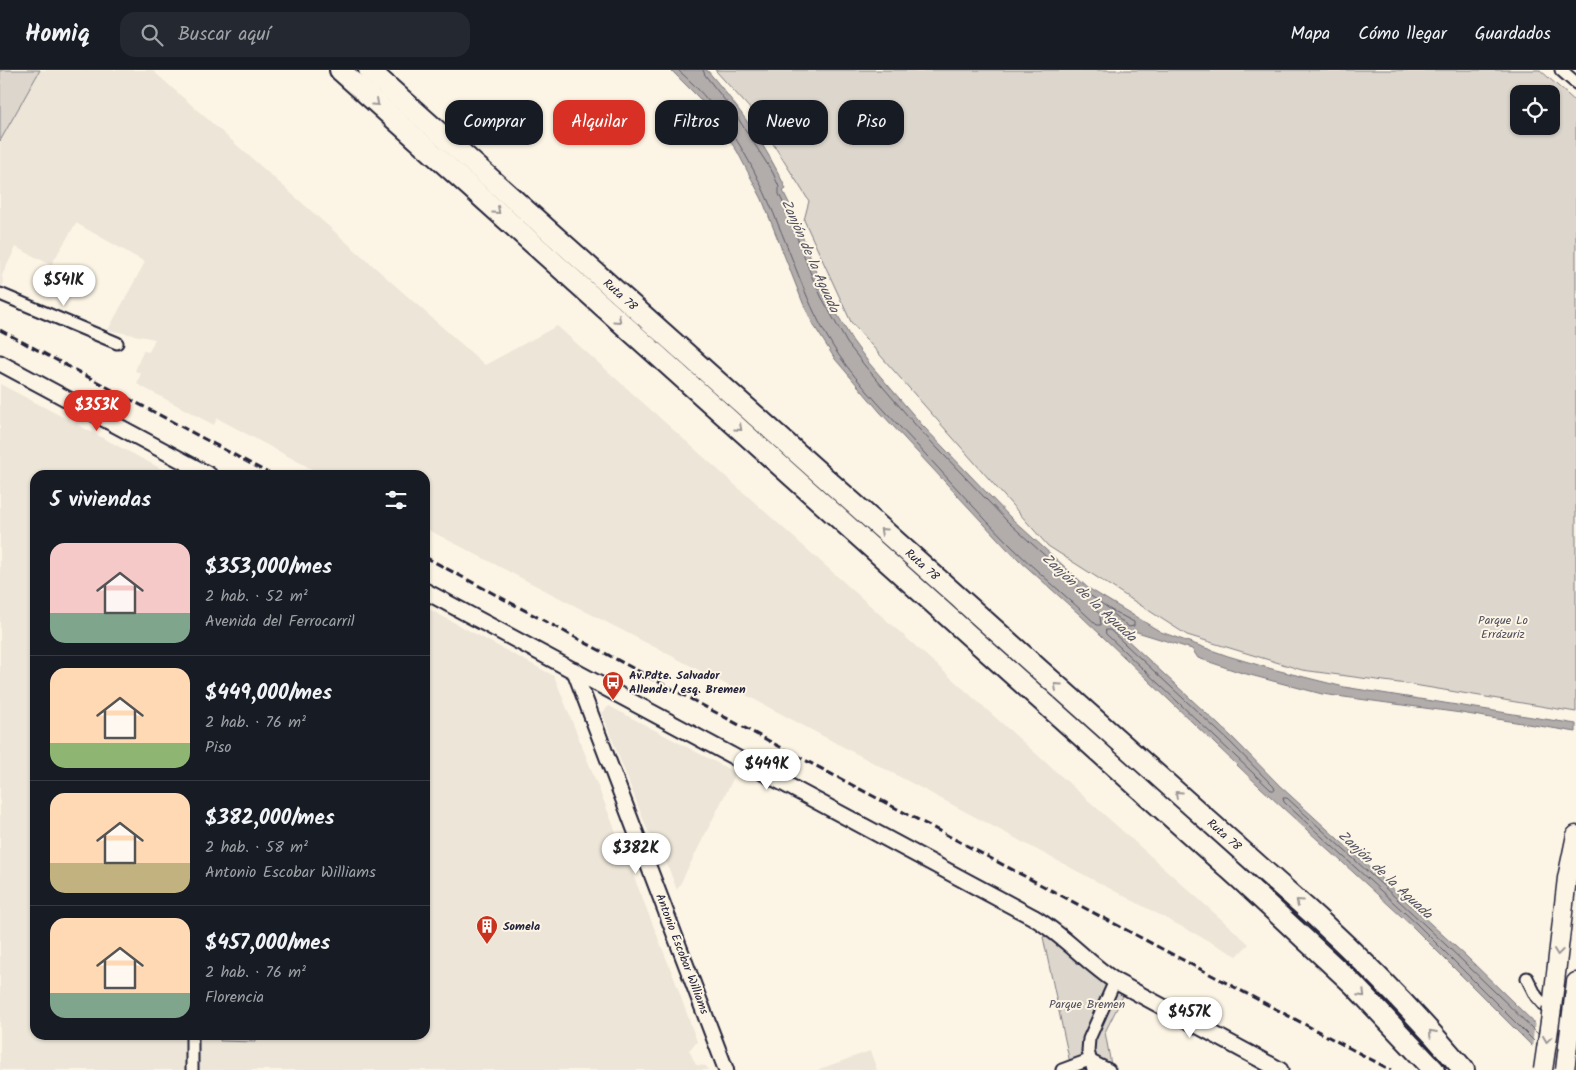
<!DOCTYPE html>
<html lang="es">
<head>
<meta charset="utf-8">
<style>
  :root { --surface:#171b24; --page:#242831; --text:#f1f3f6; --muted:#9ea1a6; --line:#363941; --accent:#d93025 }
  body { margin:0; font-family:Kalam,sans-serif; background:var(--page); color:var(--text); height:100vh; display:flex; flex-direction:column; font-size:19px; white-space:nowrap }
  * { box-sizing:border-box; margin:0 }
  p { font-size:16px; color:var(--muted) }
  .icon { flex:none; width:28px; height:28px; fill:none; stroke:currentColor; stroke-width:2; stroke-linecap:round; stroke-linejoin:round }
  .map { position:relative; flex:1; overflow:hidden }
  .sheet { position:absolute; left:30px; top:400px; width:400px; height:570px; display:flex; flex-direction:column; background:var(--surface); border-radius:15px; box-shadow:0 1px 4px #0004 }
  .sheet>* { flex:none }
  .guide { position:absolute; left:445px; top:30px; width:475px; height:45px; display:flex; gap:10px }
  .fabs { position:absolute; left:1510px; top:15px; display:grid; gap:10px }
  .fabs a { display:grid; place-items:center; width:50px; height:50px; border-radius:10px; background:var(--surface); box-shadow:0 1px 4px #0004; font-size:25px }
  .price { position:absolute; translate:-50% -42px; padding:0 11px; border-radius:18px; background:#fff; color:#222; font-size:16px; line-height:32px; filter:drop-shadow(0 1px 2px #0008) }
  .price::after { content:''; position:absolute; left:50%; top:30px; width:15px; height:11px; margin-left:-8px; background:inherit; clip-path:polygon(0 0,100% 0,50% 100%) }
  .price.active { background:var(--accent); color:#fff }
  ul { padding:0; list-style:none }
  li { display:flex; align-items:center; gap:15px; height:125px; padding:0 20px }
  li+li { border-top:1px solid var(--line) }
  li span { display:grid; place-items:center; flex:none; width:140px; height:100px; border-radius:15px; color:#555 }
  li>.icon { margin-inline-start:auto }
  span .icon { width:60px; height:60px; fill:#fffc; stroke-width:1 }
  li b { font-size:21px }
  h2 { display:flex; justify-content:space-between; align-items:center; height:60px; padding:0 20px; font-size:21px }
  .pill { padding:0 18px; border-radius:15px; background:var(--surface); box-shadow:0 1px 4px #0004; font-size:18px; line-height:45px }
  .pill.active { background:var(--accent); color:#fff }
  header { display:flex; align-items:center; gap:30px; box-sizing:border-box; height:70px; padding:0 25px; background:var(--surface); border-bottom:1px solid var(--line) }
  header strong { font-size:24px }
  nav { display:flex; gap:28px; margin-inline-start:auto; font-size:18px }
  .search { width:350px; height:45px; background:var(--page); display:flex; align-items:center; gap:12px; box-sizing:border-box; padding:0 18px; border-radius:15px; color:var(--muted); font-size:19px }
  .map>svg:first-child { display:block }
</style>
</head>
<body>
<header>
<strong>Homiq</strong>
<div class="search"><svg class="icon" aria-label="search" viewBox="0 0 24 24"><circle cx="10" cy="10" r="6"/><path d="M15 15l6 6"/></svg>Buscar aquí</div>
<nav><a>Mapa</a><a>Cómo llegar</a><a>Guardados</a></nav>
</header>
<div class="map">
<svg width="1576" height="1000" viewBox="0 0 1576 1000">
  <rect width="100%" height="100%" fill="#fcf5e5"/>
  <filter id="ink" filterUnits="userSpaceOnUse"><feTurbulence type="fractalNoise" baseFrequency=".02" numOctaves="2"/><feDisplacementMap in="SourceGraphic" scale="10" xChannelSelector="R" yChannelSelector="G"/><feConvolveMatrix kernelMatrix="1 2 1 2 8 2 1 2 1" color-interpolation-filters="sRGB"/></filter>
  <g filter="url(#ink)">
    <g fill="#ece5d8">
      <polygon points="40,0 152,0 485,295 557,256 1249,874 1237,886 695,598 425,458 425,405 323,405 217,348 214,355 137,314 141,303 135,301 143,281 149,282 155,269 108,260 145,192 76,153 51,195 16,177 2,205 3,216 0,215 0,71"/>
      <polygon points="0,314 173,405 35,405 35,965 425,965 425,537 554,606 674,908 697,972 689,980 696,995 706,996 708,1000 0,1000"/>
      <polygon points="609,636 736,703 677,820 661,778 647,759 602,643"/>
      <polygon points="870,981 877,1000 817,1000"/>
    </g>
    <g fill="#dcd6cc" stroke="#7f7c84" fill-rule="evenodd">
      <polygon points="0,0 40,0 0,71"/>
      <path d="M715,0H1540L1576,32V642L1414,615L1302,600L1187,565L1048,476L851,252L804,150L809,131L753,42ZM1519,24H1551V56H1519Z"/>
      <polygon points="1046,865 1123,926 1105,962 1112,1000 1062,1000 1070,993 1043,867"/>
      <polygon points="221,965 255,965 255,972 220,971"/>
    </g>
    <path fill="#b2adab" stroke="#78757e" d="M671,0H707C738,36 766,75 786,119L783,121L792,139L817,205L826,225L852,270L869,293L923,356L1011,448L1088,518L1161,562L1228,586L1272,599L1344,617L1576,654V662L1461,643L1322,624L1239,602L1198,588L1192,579L1134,561L1131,565L1094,539L1234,669L1280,716L1467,887L1560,978L1576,1000H1556L1413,857L1259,716L1079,544L1009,481L880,342L835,289L813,254L803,233L762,129L737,81L699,28Z"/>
    <polygon fill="#fcf5e5" points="1535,950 1576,992 1576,1000 1552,1000 1532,979"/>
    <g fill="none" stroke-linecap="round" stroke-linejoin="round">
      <g stroke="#5c5a68" stroke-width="1">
        <path d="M678,0C725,40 756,99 778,154C798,201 809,241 838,284C860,316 889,345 915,373C947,407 978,443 1011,476C1038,503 1069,528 1097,555H1101L1100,546L1103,543L1110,542L1129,557L1134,556V552L1111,540L1085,522L1008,452L919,359L865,296L847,273L822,228L812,207L787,141L779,124V117L773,103L734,42L705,5L703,0"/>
        <polygon points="1106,560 1110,560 1230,672 1274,717 1275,720 1271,720 1106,564"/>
        <path d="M1537,974L1417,854L1284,732L1283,728H1287C1372,805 1456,883 1538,964"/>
      </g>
      <g stroke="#22223b" stroke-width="15">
        <g id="minor">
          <polyline points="1561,0 1576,13"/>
          <polyline points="0,224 117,273"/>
          <polyline points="1527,908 1536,926 1571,966"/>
          <polyline points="1089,990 1109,1000"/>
          <polyline points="192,1000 192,965"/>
          <polyline points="1062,1000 1089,990"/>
          <polyline points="1093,1000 1088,981 1089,969 1115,911"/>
        </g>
      </g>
      <g stroke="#22223b" stroke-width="18">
        <polyline id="tertiary" points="574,600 726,1000"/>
      </g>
      <g stroke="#22223b" stroke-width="19">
        <g id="secondary">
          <polyline points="0,293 209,405"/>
          <path d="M425,521L1033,847C1064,865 1086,892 1115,911L1280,1000"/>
        </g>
      </g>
      <g stroke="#22223b" stroke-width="21">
        <g id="primary">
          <polyline points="1552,938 1567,808 1576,765"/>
          <polyline points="1570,959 1576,912"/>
        </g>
      </g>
      <g stroke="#22223b" stroke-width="24">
        <g id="motorway">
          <polyline points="340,0 1237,806 1354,915 1434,1000"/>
          <path d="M369,0L1316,847C1368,895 1418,946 1464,1000"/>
        </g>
      </g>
      <use href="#minor" stroke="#fcf5e5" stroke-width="11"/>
      <use href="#tertiary" stroke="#fcf5e5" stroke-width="14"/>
      <use href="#secondary" stroke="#fcf5e5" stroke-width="15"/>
      <use href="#primary" stroke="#fcf5e5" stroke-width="18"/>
      <use href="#motorway" stroke="#fcf5e5" stroke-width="20"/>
      <g stroke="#22223b" stroke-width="3" stroke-dasharray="8 4" stroke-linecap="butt">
        <polyline points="0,260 272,405"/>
        <polyline points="425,487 786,680 1391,1000"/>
      </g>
      <g stroke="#22223b" stroke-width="21" stroke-linecap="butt">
        <g id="primary-bridge">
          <polyline points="1543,1000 1552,938"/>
          <polyline points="1565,1000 1570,959"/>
        </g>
      </g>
      <use href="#primary-bridge" stroke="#fcf5e5" stroke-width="18"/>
    </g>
    <defs><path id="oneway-chevron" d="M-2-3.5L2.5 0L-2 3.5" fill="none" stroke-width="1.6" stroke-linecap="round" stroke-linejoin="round" transform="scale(1.25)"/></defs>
    <g stroke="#9a9698">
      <use href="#oneway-chevron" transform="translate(376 33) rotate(42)"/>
      <use href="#oneway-chevron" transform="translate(497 141) rotate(42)"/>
      <use href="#oneway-chevron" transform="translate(618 250) rotate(42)"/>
      <use href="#oneway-chevron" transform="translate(739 358) rotate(42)"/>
      <use href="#oneway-chevron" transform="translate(883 461) rotate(-138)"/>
      <use href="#oneway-chevron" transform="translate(1057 616) rotate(-138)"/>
      <use href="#oneway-chevron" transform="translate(1178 724) rotate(-138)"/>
      <use href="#oneway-chevron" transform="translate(1299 832) rotate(-138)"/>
      <use href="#oneway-chevron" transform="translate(1558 882) rotate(97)"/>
      <use href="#oneway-chevron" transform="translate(1362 924) rotate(45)"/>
      <use href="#oneway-chevron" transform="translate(1432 963) rotate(-132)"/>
      <use href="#oneway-chevron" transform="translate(1547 969) rotate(98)"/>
    </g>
  </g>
  <defs>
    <g id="bus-pin" transform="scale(1.125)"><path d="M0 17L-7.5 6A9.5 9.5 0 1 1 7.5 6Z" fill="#c8321e" stroke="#fcf5e5"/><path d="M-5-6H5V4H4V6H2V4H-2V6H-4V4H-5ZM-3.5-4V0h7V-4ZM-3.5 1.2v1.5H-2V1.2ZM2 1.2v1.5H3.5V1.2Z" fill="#fff"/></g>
    <g id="building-pin" transform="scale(1.125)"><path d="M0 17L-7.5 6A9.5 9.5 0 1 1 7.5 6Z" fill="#c8321e" stroke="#fcf5e5"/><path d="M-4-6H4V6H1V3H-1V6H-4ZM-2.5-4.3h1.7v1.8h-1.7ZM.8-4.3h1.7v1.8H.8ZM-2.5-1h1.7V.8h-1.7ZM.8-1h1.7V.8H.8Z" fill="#fff"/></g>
  </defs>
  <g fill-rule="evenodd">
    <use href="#bus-pin" x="613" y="612"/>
    <use href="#building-pin" x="487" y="856"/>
  </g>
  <g text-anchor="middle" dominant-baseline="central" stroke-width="4" stroke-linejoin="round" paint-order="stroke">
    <g font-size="12" fill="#22223b" stroke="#fcf5e5">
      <text transform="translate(620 225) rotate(42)">Ruta 78</text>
      <text transform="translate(922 495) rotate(42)">Ruta 78</text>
      <text transform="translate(1224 765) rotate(42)">Ruta 78</text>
      <text transform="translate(682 884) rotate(69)">Antonio Escobar Williams</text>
    </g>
    <g font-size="12" fill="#504f5f" stroke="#fcf5e5">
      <text x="1503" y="550">Parque Lo<tspan x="1503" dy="14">Errázuriz</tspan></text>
      <text x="1087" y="934">Parque Bremen</text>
    </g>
    <g font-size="12" font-weight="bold" fill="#22223b" stroke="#fcf5e5" text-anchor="start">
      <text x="629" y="605">Av.Pdte. Salvador<tspan x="629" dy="14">Allende / esq. Bremen</tspan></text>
      <text x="503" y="856">Somela</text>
    </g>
    <g font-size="14" font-style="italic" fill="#545362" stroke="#fcf5e5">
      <text transform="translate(810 186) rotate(66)">Zanjón de la Aguada</text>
      <text transform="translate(1089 528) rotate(43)">Zanjón de la Aguada</text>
      <text transform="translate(1385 805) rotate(43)">Zanjón de la Aguada</text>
    </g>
  </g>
</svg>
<div class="fabs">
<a><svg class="icon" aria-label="locate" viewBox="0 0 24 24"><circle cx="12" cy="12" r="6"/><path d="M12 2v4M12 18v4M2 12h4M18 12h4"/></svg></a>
</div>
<b class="price" style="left:64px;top:237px">$541K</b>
<b class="price active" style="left:97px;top:362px">$353K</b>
<b class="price" style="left:767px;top:721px">$449K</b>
<b class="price" style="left:636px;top:805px">$382K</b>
<b class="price" style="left:1190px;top:969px">$457K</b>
<div class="guide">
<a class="pill">Comprar</a>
<a class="pill active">Alquilar</a>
<a class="pill">Filtros</a>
<a class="pill">Nuevo</a>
<a class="pill">Piso</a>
</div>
<section class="sheet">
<h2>5 viviendas<svg class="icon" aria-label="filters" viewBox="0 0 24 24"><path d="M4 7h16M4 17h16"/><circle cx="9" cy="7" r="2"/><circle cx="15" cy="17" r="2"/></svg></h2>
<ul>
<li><span style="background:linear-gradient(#f6c9c9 70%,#7fa58c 0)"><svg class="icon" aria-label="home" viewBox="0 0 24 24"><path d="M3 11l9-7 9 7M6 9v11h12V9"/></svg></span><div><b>$353,000/mes</b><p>2 hab. · 52 m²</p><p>Avenida del Ferrocarril</p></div></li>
<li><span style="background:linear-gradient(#ffd9b3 75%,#8fb573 0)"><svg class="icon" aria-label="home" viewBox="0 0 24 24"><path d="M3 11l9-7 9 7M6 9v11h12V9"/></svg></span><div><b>$449,000/mes</b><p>2 hab. · 76 m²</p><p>Piso</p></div></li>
<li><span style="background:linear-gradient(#ffd9b3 70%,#c2b280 0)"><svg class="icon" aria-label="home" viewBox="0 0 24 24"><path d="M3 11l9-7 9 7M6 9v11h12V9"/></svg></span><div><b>$382,000/mes</b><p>2 hab. · 58 m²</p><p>Antonio Escobar Williams</p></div></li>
<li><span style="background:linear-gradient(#ffd9b3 75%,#7fa58c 0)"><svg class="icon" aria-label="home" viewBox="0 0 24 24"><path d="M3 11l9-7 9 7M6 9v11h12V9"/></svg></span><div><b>$457,000/mes</b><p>2 hab. · 76 m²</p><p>Florencia</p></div></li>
</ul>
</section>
</div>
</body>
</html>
